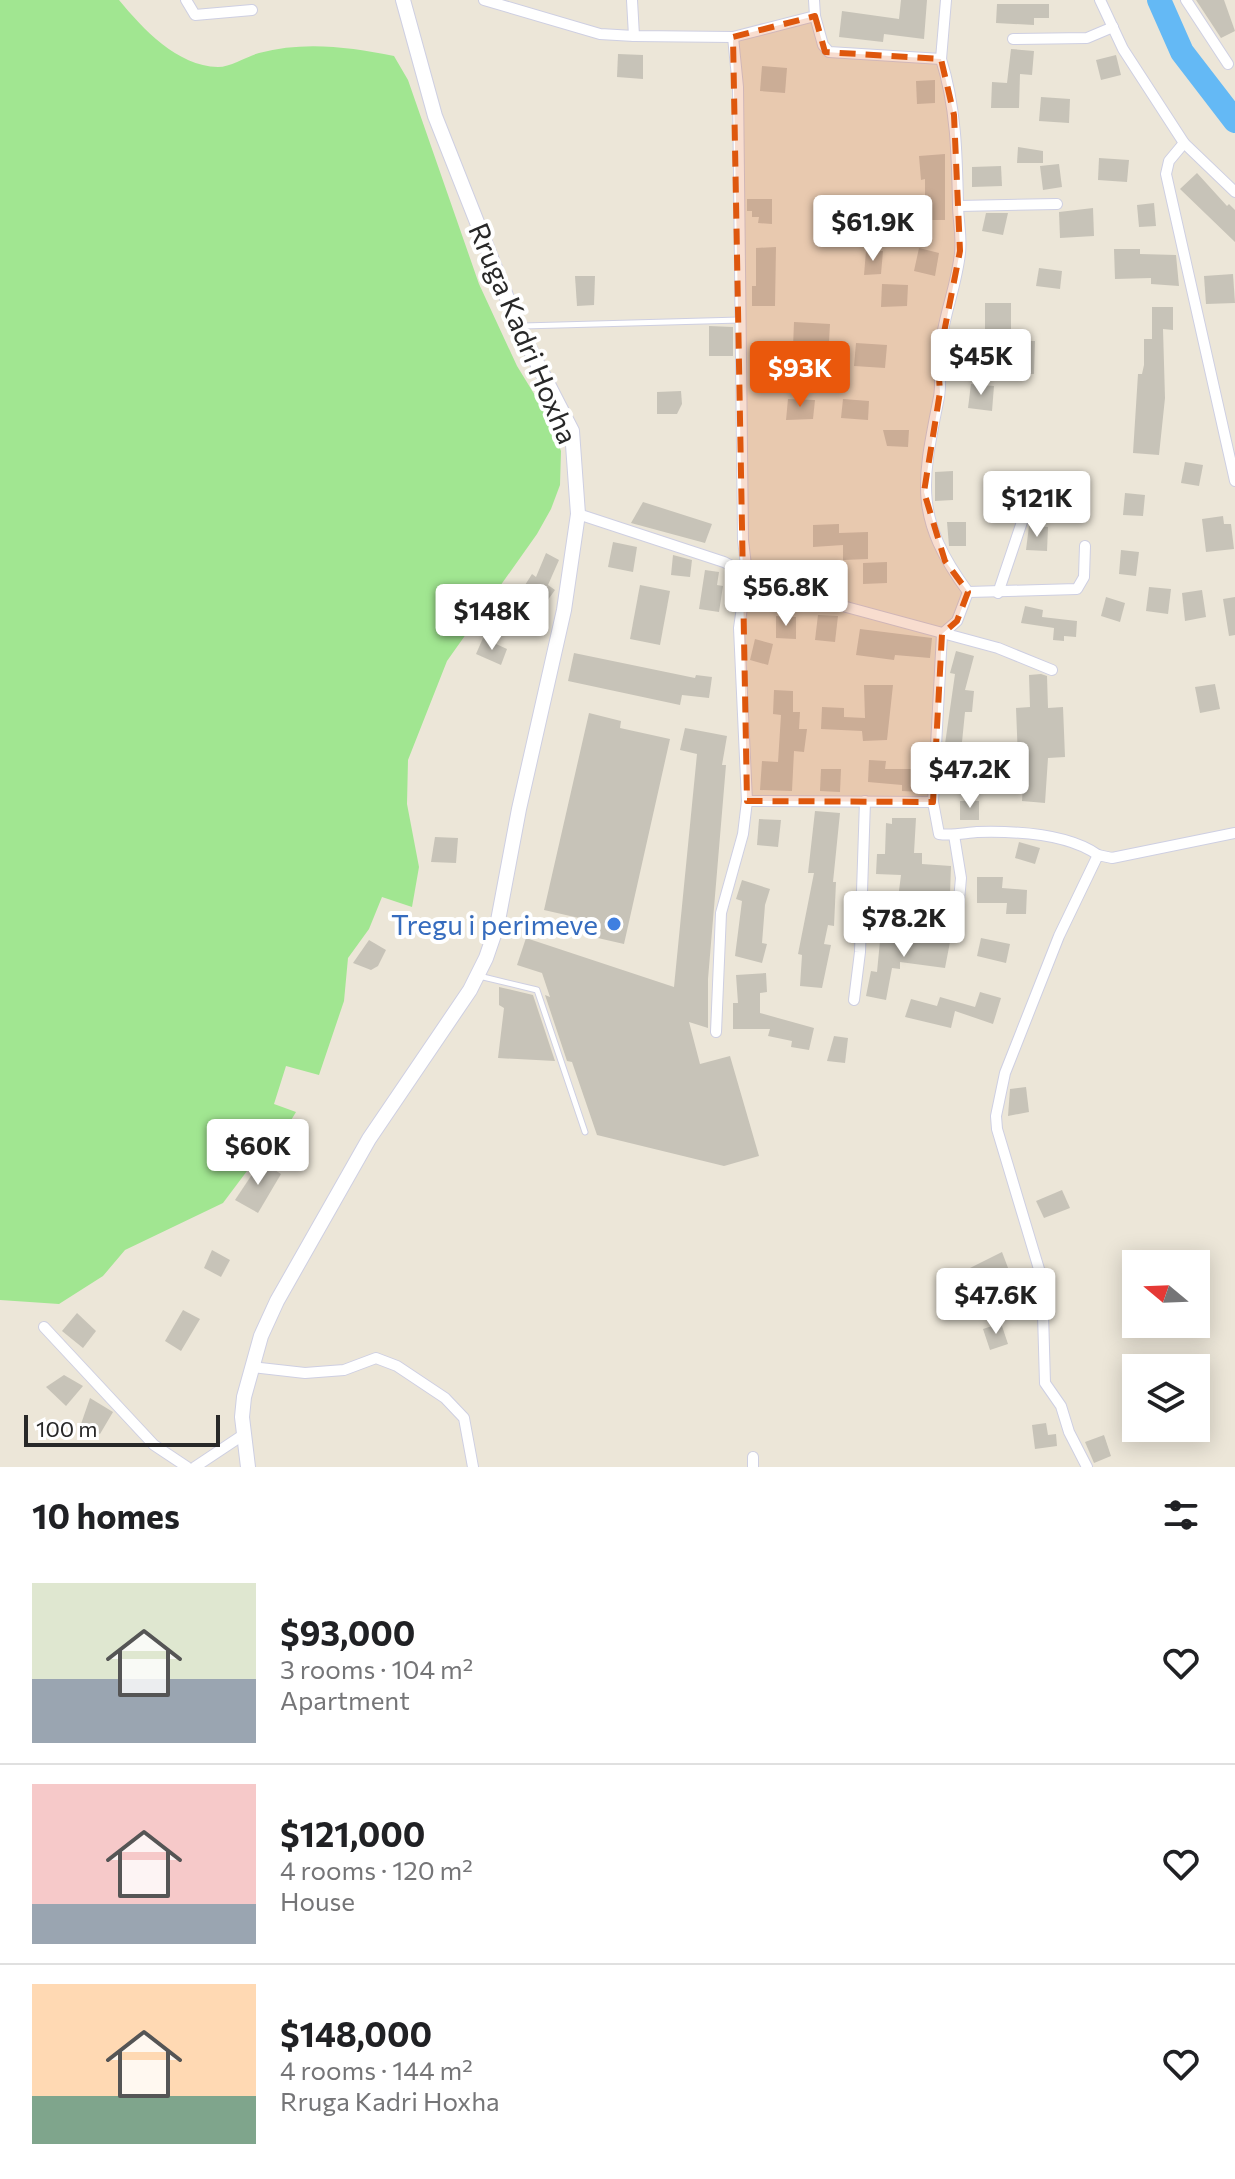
<!DOCTYPE html>
<html lang="en">
<head>
<meta charset="utf-8">
<style>
  :root { --surface:#fff; --page:#f6f6f6; --text:#202124; --muted:#757577; --line:#e0e0e0; --accent:#ea580c }
  body { margin:0; font-family:Commissioner,sans-serif; background:var(--page); color:var(--text); height:100vh; display:flex; flex-direction:column; font-size:30px; white-space:nowrap }
  * { box-sizing:border-box; margin:0 }
  p { font-size:26px; color:var(--muted) }
  .icon { flex:none; width:44px; height:44px; fill:none; stroke:currentColor; stroke-width:2; stroke-linecap:round; stroke-linejoin:round }
  .map { position:relative; height:1467px; overflow:hidden }
  .drawer { display:flex; flex-direction:column; background:var(--surface); flex:1 }
  .drawer>* { flex:none }
  .needle { width:52px; rotate:289deg }
  .fabs { position:absolute; left:1122px; top:1250px; display:grid; gap:16px }
  .fabs a { display:grid; place-items:center; width:88px; height:88px; border-radius:0px; background:var(--surface); box-shadow:0 4px 20px #0003; font-size:40px }
  .scale { position:absolute; left:24px; bottom:20px; width:196px; box-sizing:border-box; padding-left:8px; border:4px solid #282828; border-top:0; font-size:22px; line-height:28px; white-space:nowrap; color:#282828; -webkit-text-stroke:6px #fff; paint-order:stroke }
  .price { position:absolute; translate:-50% -68px; padding:0 18px; border-radius:8px; background:#fff; color:#222; font-size:26px; line-height:52px; filter:drop-shadow(0 2px 4px #0008) }
  .price::after { content:''; position:absolute; left:50%; top:48px; width:24px; height:18px; margin-left:-12px; background:inherit; clip-path:polygon(0 0,100% 0,50% 100%) }
  .price.selected { background:var(--accent); color:#fff }
  ul { padding:0; list-style:none }
  li { display:flex; align-items:center; gap:24px; height:200px; padding:0 32px }
  li+li { border-top:2px solid var(--line) }
  li span { display:grid; place-items:center; flex:none; width:224px; height:160px; border-radius:0px; color:#555 }
  li>.icon { margin-inline-start:auto }
  span .icon { width:96px; height:96px; fill:#fffc; stroke-width:1 }
  li b { font-size:34px }
  h2 { display:flex; justify-content:space-between; align-items:center; height:96px; padding:0 32px; font-size:34px }
  .map>svg:first-child { display:block }
</style>
</head>
<body>
<div class="map">
<svg width="1235" height="1467" viewBox="0 0 1235 1467">
  <rect width="100%" height="100%" fill="#ece6d8"/>
  <path fill="#a1e691" d="M0,0H119C143,29 177,66 218,67C231,67 247,56 259,53C304,41 349,47 394,56L408,80L479,284L517,366L544,410L561,451L560,485L551,509L537,534L447,661L408,760L407,804L419,867L412,907L382,897L369,929L348,958L344,1001L319,1075L286,1066L274,1104L296,1112L270,1155L262,1151L223,1203L125,1250L103,1276L59,1304L0,1300Z"/>
  <g fill="none" stroke-linecap="round" stroke-linejoin="round">
    <polyline stroke="#64b9f5" stroke-width="24" points="1159,0 1182,52 1235,121"/>
  </g>
  <g fill="#c7c3b8">
    <polygon points="901,0 927,0 924,39 884,34 883,42 839,37 842,11 899,19"/>
    <polygon points="1224,0 1235,31 1221,38 1196,0"/>
    <polygon points="997,4 1049,4 1049,18 1034,18 1034,25 996,23"/>
    <polygon points="1011,49 1034,51 1032,75 1020,74 1019,108 991,108 992,82 1007,83"/>
    <polygon points="618,54 643,55 643,79 617,77"/>
    <polygon points="1116,55 1121,75 1101,80 1096,60"/>
    <polygon points="762,66 787,68 785,93 760,91"/>
    <polygon points="935,80 935,103 917,104 916,81"/>
    <polygon points="1041,97 1070,99 1069,123 1039,121"/>
    <polygon points="1018,147 1043,151 1043,163 1017,163"/>
    <polygon points="945,154 945,220 925,220 925,179 921,180 919,156"/>
    <polygon points="1099,158 1129,160 1127,182 1098,180"/>
    <polygon points="1059,164 1062,187 1043,190 1040,166"/>
    <polygon points="1001,166 1002,186 972,187 972,167"/>
    <polygon points="1197,173 1227,206 1229,204 1235,210 1235,242 1180,189"/>
    <polygon points="747,199 772,199 772,224 758,223 759,217 752,217 752,211 747,211"/>
    <polygon points="1154,203 1156,226 1139,227 1137,205"/>
    <polygon points="1093,208 1094,236 1060,238 1059,212"/>
    <polygon points="986,213 1008,213 1003,235 982,231"/>
    <polygon points="776,247 775,306 752,306 752,286 756,286 756,248"/>
    <polygon points="919,248 939,253 935,276 914,271"/>
    <polygon points="1114,249 1140,249 1140,254 1176,255 1179,286 1151,284 1151,278 1115,279"/>
    <polygon points="866,251 883,251 881,274 864,275"/>
    <polygon points="1039,268 1062,271 1060,289 1036,286"/>
    <polygon points="1233,274 1235,303 1206,304 1204,276"/>
    <polygon points="575,276 595,276 594,305 577,306"/>
    <polygon points="882,284 908,285 907,306 881,307"/>
    <rect x="985" y="303" width="26" height="26"/>
    <polygon points="1152,307 1173,307 1173,330 1163,329 1165,398 1159,455 1133,453 1138,374 1142,374 1144,365 1144,339 1152,339"/>
    <polygon points="794,322 830,324 829,342 821,342 819,349 793,348"/>
    <polygon points="709,326 733,327 733,356 709,356"/>
    <polygon points="1014,341 1035,341 1034,374 1013,374"/>
    <polygon points="856,343 887,345 885,368 854,366"/>
    <rect x="971" y="343" width="21" height="24"/>
    <polygon points="760,353 788,353 787,376 759,375"/>
    <polygon points="971,384 994,386 992,411 968,408"/>
    <polygon points="681,391 682,404 677,414 657,414 657,392"/>
    <polygon points="788,399 815,400 813,419 786,420"/>
    <polygon points="843,399 869,401 868,420 841,418"/>
    <polygon points="883,430 909,430 908,447 887,446"/>
    <polygon points="1185,462 1203,465 1199,486 1181,483"/>
    <polygon points="953,471 953,500 935,501 935,472"/>
    <polygon points="1064,473 1065,495 1034,496 1034,474"/>
    <polygon points="1125,493 1145,495 1143,516 1123,515"/>
    <polygon points="643,502 712,524 705,543 631,523"/>
    <polygon points="1223,516 1224,524 1231,524 1234,549 1206,552 1202,519"/>
    <polygon points="947,522 966,522 966,546 949,546"/>
    <polygon points="839,524 839,533 868,532 868,559 843,560 843,545 813,547 813,525"/>
    <polygon points="1029,526 1048,527 1047,551 1026,550"/>
    <polygon points="613,542 637,547 633,572 608,567"/>
    <polygon points="1121,550 1139,552 1136,576 1119,574"/>
    <polygon points="546,553 559,560 548,585 555,590 542,608 520,593 532,574 536,577"/>
    <polygon points="673,555 692,560 690,577 671,575"/>
    <polygon points="887,562 887,583 863,584 863,563"/>
    <polygon points="705,570 719,572 717,585 723,586 719,612 699,609"/>
    <polygon points="640,585 670,591 660,645 630,639"/>
    <polygon points="1149,587 1171,589 1168,614 1146,611"/>
    <polygon points="1202,590 1206,617 1185,621 1182,593"/>
    <polygon points="1106,597 1125,603 1120,622 1101,616"/>
    <polygon points="1235,597 1235,635 1229,636 1223,599"/>
    <polygon points="1025,606 1043,610 1042,617 1077,621 1076,637 1064,636 1064,641 1053,640 1054,628 1021,623"/>
    <polygon points="818,615 838,616 835,642 815,640"/>
    <polygon points="776,616 796,617 796,639 776,638"/>
    <polygon points="860,629 932,638 930,658 895,655 894,660 856,655"/>
    <polygon points="483,638 507,649 501,665 476,654"/>
    <polygon points="755,639 773,644 768,665 750,660"/>
    <polygon points="956,651 974,656 965,690 974,691 972,712 965,712 960,762 974,763 972,778 949,777 950,744 945,744 955,674 950,673"/>
    <polygon points="574,653 695,678 696,675 712,677 709,698 682,695 680,705 568,681"/>
    <polygon points="1041,674 1047,676 1048,708 1063,707 1065,757 1048,758 1045,803 1022,801 1025,759 1018,759 1016,708 1030,707 1029,675"/>
    <polygon points="1215,684 1220,709 1200,713 1195,687"/>
    <polygon points="864,685 893,685 887,740 863,741 862,731 821,729 822,707 844,708 844,717 865,718"/>
    <polygon points="774,690 793,691 793,712 800,712 799,729 807,729 804,752 794,751 792,791 760,790 762,761 778,762 781,715 773,714"/>
    <polygon points="589,713 621,721 620,728 670,739 624,944 589,936 592,921 544,910"/>
    <polygon points="685,728 727,736 722,765 726,765 708,979 708,1028 689,1022 700,1064 730,1056 759,1156 724,1166 597,1135 572,1062 567,1061 545,995 550,997 542,973 517,965 526,938 674,987 697,754 680,750"/>
    <polygon points="869,760 886,761 885,769 923,769 923,792 902,791 902,785 868,782"/>
    <polygon points="821,769 841,769 840,792 820,791"/>
    <rect x="960" y="801" width="19" height="19"/>
    <polygon points="815,811 840,813 833,882 836,882 834,926 828,925 824,944 831,945 822,988 800,986 802,955 798,954 814,873 808,873"/>
    <polygon points="892,818 916,818 914,853 922,853 922,864 951,866 949,924 887,923 888,905 897,906 901,875 876,874 877,854 885,854 886,823 892,824"/>
    <polygon points="759,819 781,820 778,847 757,845"/>
    <polygon points="435,837 458,838 456,863 431,862"/>
    <polygon points="1019,842 1040,848 1035,864 1015,858"/>
    <polygon points="977,877 1003,877 1002,888 1027,890 1026,914 1006,914 1007,903 977,903"/>
    <polygon points="742,880 770,889 765,905 762,943 767,944 762,963 735,956 742,901 736,899"/>
    <polygon points="887,933 950,942 945,968 900,962 900,969 892,968 886,1000 866,996 871,971 877,972 880,941 886,941"/>
    <polygon points="981,938 1010,944 1006,963 977,956"/>
    <polygon points="369,940 386,950 378,966 371,970 353,963"/>
    <polygon points="766,973 767,992 760,993 760,1013 814,1028 809,1050 791,1047 792,1041 768,1036 770,1029 733,1029 733,1003 738,1003 736,975"/>
    <polygon points="499,987 533,995 555,1061 498,1058 504,1008 499,1005"/>
    <polygon points="980,992 1001,998 993,1024 955,1011 951,1028 905,1017 911,999 937,1006 940,997 975,1007"/>
    <polygon points="834,1036 848,1038 845,1063 827,1061"/>
    <polygon points="1026,1087 1029,1112 1008,1116 1010,1089"/>
    <polygon points="261,1161 281,1174 258,1213 235,1200"/>
    <polygon points="1062,1190 1070,1208 1044,1218 1036,1201"/>
    <polygon points="212,1250 230,1260 221,1277 204,1268"/>
    <polygon points="1002,1252 1013,1281 994,1288 991,1281 960,1295 952,1277"/>
    <polygon points="183,1310 200,1319 181,1351 165,1341"/>
    <polygon points="77,1313 96,1331 83,1348 62,1331"/>
    <polygon points="1001,1323 1008,1344 990,1350 983,1329"/>
    <polygon points="64,1375 83,1386 66,1406 46,1387"/>
    <polygon points="90,1398 113,1412 100,1434 81,1424"/>
    <polygon points="1046,1423 1048,1435 1056,1434 1057,1446 1035,1449 1032,1425"/>
    <polygon points="1104,1435 1111,1456 1094,1463 1085,1442"/>
  </g>
  <g fill="none" stroke-linecap="round" stroke-linejoin="round">
    <g stroke="#cecfe2" stroke-width="7">
      <g id="lane">
        <polyline points="523,326 740,320"/>
        <polyline points="479,976 537,990 585,1132"/>
      </g>
    </g>
    <g stroke="#cecfe2" stroke-width="12">
      <g id="street">
        <polyline points="186,0 195,15 252,10"/>
        <polyline points="484,0 600,34 634,36 733,37 815,16 814,0"/>
        <polyline points="632,0 634,36"/>
        <polyline points="1100,0 1123,49 1184,143 1235,192"/>
        <polyline points="1186,0 1228,64"/>
        <polyline points="815,16 823,45 829,52 941,59 946,0"/>
        <polyline points="1013,39 1087,38 1113,27"/>
        <path d="M941,59C956,106 957,155 958,204C958,220 962,237 960,253C957,283 945,312 941,342C938,360 942,379 939,397C922,482 913,517 968,592L1077,589L1084,577L1085,546"/>
        <polyline points="1184,143 1169,161 1166,174 1235,481"/>
        <polyline points="958,206 1057,204"/>
        <polyline points="578,514 724,562 776,588 998,648 1052,670"/>
        <path d="M968,592L957,621L942,634L933,802L939,834C952,836 964,833 977,832C1014,831 1067,833 1098,855"/>
        <polyline points="998,593 1027,507"/>
        <polyline points="747,801 933,802"/>
        <polyline points="954,835 961,878 956,934"/>
        <polyline points="854,1000 860,952 865,801"/>
        <polyline points="716,1032 721,913 743,834 747,801 739,628 747,574 743,540 738,87 733,37"/>
        <polyline points="44,1327 154,1445 187,1467"/>
        <polyline points="251,1367 305,1373 344,1370 376,1358 397,1366 445,1398 464,1418 473,1467"/>
        <polyline points="195,1467 243,1435"/>
        <polyline points="753,1467 753,1457"/>
        <polyline points="1087,1467 1069,1432 1061,1406 1045,1383 1042,1279 997,1129 996,1116 1005,1073 1059,936 1098,855 1112,858 1235,833"/>
      </g>
    </g>
    <g stroke="#cecfe2" stroke-width="16">
      <polyline id="secondary" points="248,1467 242,1417 244,1397 261,1336 277,1301 369,1139 470,990 486,958 497,926 519,809 564,610 578,514 572,431 518,326 435,116 403,0"/>
    </g>
    <use href="#lane" stroke="#fff" stroke-width="5"/>
    <use href="#street" stroke="#fff" stroke-width="10"/>
    <use href="#secondary" stroke="#fff" stroke-width="14"/>
  </g>
  <path fill="#de570d" fill-opacity="0.2" stroke="#de570d" stroke-width="6" stroke-dasharray="16 10" stroke-linejoin="round" d="M815,16L825,52L941,59L954,115L960,251L938,363L940,392L924,492L945,561L968,592L957,621L942,634L933,802L747,801L733,37Z"/>
  <circle fill="#3f7fe0" stroke="#fff" stroke-width="3" cx="614" cy="924" r="8"/>
  <g text-anchor="middle" dominant-baseline="central" stroke-width="8" stroke-linejoin="round" paint-order="stroke">
    <g font-size="28" fill="#282828" stroke="#fff">
      <text transform="translate(524 333) rotate(67)">Rruga Kadri Hoxha</text>
    </g>
    <g font-size="28" fill="#366cbe" stroke="#fff" text-anchor="end">
      <text x="598" y="924">Tregu i perimeve</text>
    </g>
  </g>
</svg>
<div class="fabs">
<a><svg class="needle" viewBox="-14 -14 28 28"><path d="M0-13l5 13h-10z" fill="#e53935"/><path d="M0 13l5-13h-10z" fill="#757577"/></svg></a>
<a><svg class="icon" aria-label="layers" viewBox="0 0 24 24"><path d="M12 4l9 5-9 5-9-5zM3 14l9 5 9-5"/></svg></a>
</div>
<div class="scale">100 m</div>
<b class="price" style="left:873px;top:263px">$61.9K</b>
<b class="price" style="left:981px;top:397px">$45K</b>
<b class="price selected" style="left:800px;top:409px">$93K</b>
<b class="price" style="left:1037px;top:539px">$121K</b>
<b class="price" style="left:786px;top:628px">$56.8K</b>
<b class="price" style="left:492px;top:652px">$148K</b>
<b class="price" style="left:970px;top:810px">$47.2K</b>
<b class="price" style="left:904px;top:959px">$78.2K</b>
<b class="price" style="left:258px;top:1187px">$60K</b>
<b class="price" style="left:996px;top:1336px">$47.6K</b>
</div>
<section class="drawer">
<h2>10 homes<svg class="icon" aria-label="filters" viewBox="0 0 24 24"><path d="M4 7h16M4 17h16"/><circle cx="9" cy="7" r="2"/><circle cx="15" cy="17" r="2"/></svg></h2>
<ul>
<li><span style="background:linear-gradient(#dfe7d0 60%,#9aa5b1 0)"><svg class="icon" aria-label="home" viewBox="0 0 24 24"><path d="M3 11l9-7 9 7M6 9v11h12V9"/></svg></span><div><b>$93,000</b><p>3 rooms · 104 m²</p><p>Apartment</p></div><svg class="icon" aria-label="heart" viewBox="0 0 24 24"><path d="M12 20l-8-8c-3-5 5-10 8-4 3-6 11-1 8 4z"/></svg></li>
<li><span style="background:linear-gradient(#f6c9c9 75%,#9aa5b1 0)"><svg class="icon" aria-label="home" viewBox="0 0 24 24"><path d="M3 11l9-7 9 7M6 9v11h12V9"/></svg></span><div><b>$121,000</b><p>4 rooms · 120 m²</p><p>House</p></div><svg class="icon" aria-label="heart" viewBox="0 0 24 24"><path d="M12 20l-8-8c-3-5 5-10 8-4 3-6 11-1 8 4z"/></svg></li>
<li><span style="background:linear-gradient(#ffd9b3 70%,#7fa58c 0)"><svg class="icon" aria-label="home" viewBox="0 0 24 24"><path d="M3 11l9-7 9 7M6 9v11h12V9"/></svg></span><div><b>$148,000</b><p>4 rooms · 144 m²</p><p>Rruga Kadri Hoxha</p></div><svg class="icon" aria-label="heart" viewBox="0 0 24 24"><path d="M12 20l-8-8c-3-5 5-10 8-4 3-6 11-1 8 4z"/></svg></li>
</ul>
</section>
</body>
</html>
